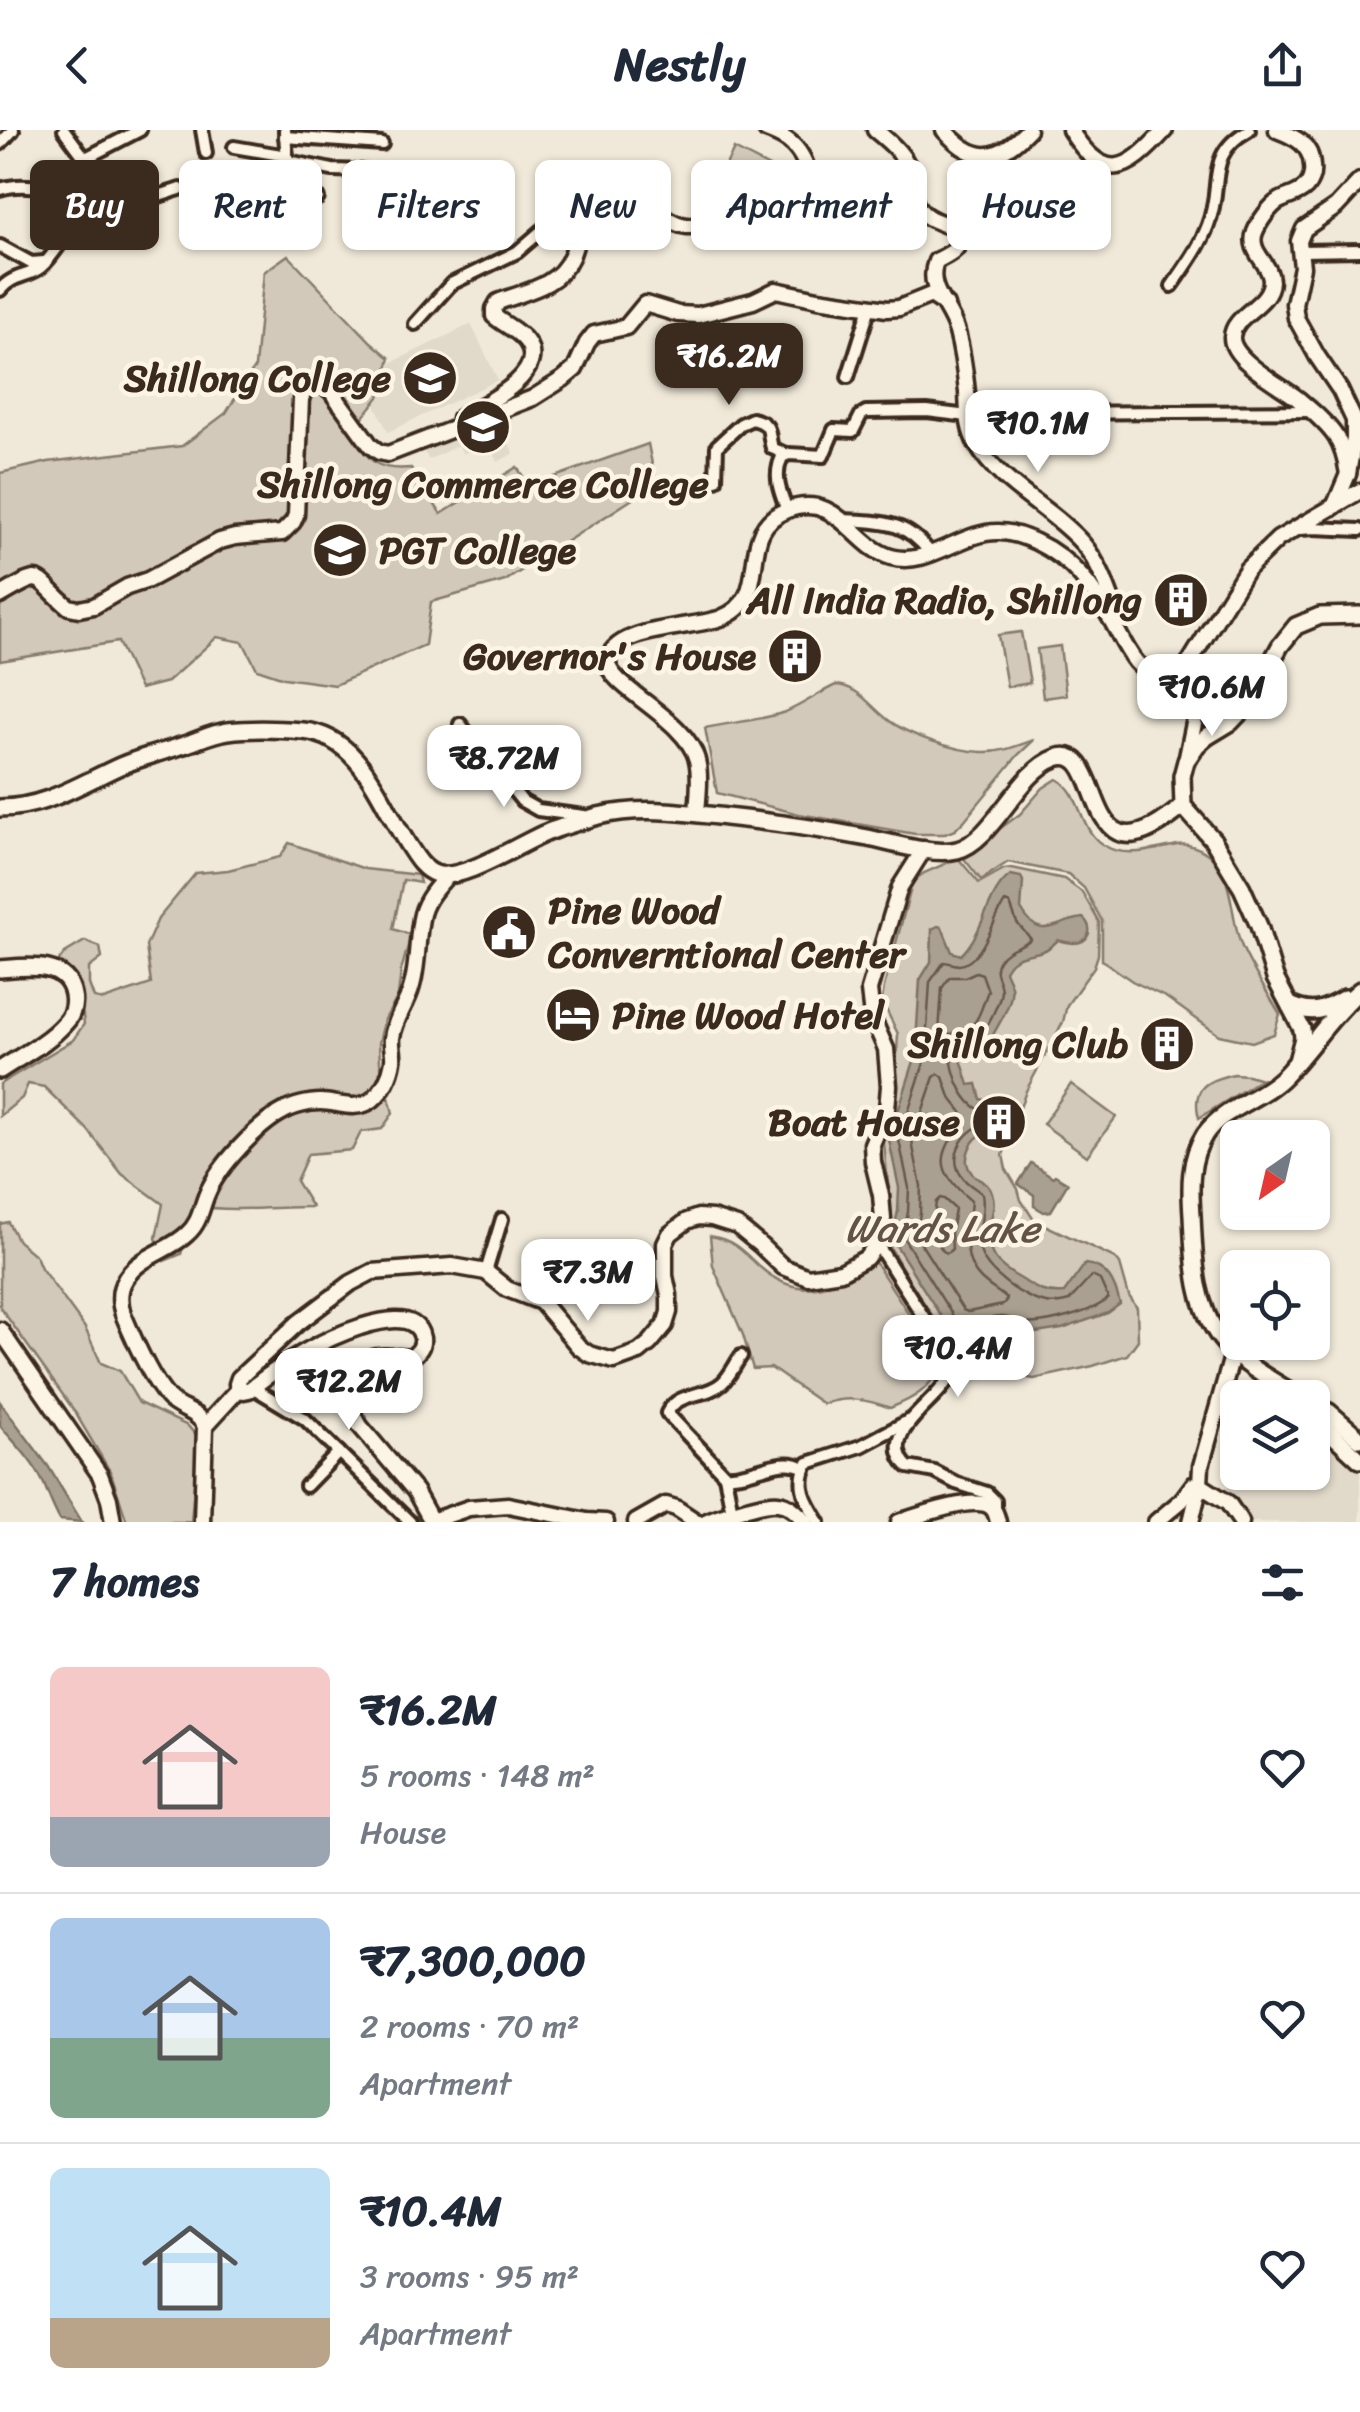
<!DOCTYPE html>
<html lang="en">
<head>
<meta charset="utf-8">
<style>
  :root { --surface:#fff; --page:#f2f2f3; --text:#1f2937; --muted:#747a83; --line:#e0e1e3; --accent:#3b2a1e }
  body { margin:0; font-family:Sriracha,sans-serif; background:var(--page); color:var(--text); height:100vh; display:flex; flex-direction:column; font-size:38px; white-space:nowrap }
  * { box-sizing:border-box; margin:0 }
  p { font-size:32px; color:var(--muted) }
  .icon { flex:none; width:55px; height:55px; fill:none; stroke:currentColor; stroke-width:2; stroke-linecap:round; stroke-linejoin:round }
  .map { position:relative; height:1392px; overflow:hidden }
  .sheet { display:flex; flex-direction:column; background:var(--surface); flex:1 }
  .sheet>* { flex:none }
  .guide { position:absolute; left:30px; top:30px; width:1300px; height:90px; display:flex; gap:20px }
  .needle { width:65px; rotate:214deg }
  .fabs { position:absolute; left:1220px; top:990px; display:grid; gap:20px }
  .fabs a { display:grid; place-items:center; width:110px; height:110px; border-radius:15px; background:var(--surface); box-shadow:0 2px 8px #0004; font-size:50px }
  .price { position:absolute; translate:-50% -85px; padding:0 22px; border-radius:20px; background:#fff; color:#222; font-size:32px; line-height:65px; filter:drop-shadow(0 2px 5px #0008) }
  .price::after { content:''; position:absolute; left:50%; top:60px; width:30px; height:22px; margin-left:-15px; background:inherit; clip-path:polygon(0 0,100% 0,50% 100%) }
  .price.active { background:var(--accent); color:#fff }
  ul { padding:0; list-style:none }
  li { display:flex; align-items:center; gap:30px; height:250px; padding:0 50px }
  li+li { border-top:2px solid var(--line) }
  li span { display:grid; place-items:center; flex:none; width:280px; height:200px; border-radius:15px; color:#555 }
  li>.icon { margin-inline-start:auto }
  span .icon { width:120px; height:120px; fill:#fffc; stroke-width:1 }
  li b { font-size:42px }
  h2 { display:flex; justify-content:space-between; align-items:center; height:120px; padding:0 50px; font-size:42px }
  .pill { padding:0 35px; border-radius:15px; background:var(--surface); box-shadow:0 2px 8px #0004; font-size:35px; line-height:90px }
  .pill.active { background:var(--accent); color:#fff }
  header { display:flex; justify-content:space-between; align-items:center; height:130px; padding:0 50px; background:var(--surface); font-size:45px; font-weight:700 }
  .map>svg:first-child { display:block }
</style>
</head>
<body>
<header><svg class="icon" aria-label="back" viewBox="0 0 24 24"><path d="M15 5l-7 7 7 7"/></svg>Nestly<svg class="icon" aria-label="share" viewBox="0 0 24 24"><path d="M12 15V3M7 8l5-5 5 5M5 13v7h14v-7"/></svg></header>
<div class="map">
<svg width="1360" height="1392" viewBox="0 0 1360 1392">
  <rect width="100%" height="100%" fill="#f0e9d9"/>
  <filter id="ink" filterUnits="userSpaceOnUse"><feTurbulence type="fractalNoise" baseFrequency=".01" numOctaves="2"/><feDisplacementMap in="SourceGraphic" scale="20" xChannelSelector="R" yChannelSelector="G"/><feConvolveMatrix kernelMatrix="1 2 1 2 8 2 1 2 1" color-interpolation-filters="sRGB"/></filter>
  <g filter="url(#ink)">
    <g fill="#e1d9c9">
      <polygon points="471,194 498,250 388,302 362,247"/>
      <polygon points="493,283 514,323 498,332 486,311 463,324 458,315 429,330 423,320"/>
      <polygon points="1313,1295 1360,1340 1360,1392 1247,1392 1225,1360 1241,1343 1312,1342"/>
    </g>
    <g fill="#d2c9ba" stroke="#867a6c" stroke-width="2.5">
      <polygon points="734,19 775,40 765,60 724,39"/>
      <path d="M288,125L371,212L390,228L379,267L351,302C370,331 374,341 411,338L441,384L517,337L529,356L648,314L656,354L505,451L431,472L425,515L335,555L284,548L257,539L243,512L217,507L167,552L140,559L118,512L0,531V343L48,332L182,316L226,283L255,237L264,142Z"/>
      <polygon points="1021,502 1030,553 1007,557 998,505"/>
      <polygon points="1060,516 1066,565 1043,568 1037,519"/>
      <path d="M836,555C858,556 870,576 887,589C907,605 955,621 982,622C1000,623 1017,616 1034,610L1018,625L964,691L955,700L945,704H915L799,684L717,663L705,598C732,592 760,591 785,582C803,575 818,563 836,555Z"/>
      <path d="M1057,649C1083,663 1078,701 1105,716C1125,728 1151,720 1173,716C1177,715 1183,714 1188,715C1238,727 1227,782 1242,817C1252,840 1267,862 1280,884L1274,904L1252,912L1219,905L1167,868L1132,851L1102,830V791L1084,758L1068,744L1008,732L981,750L962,726L1020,684L1043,658Z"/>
      <path d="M289,713L365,739L418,745L420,753L403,750L393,799L411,805L401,841L398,866L384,891L379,913L380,932L393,983L382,999L361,1002L352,1020L308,1024L296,1051L312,1077C274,1077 233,1082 195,1076L181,1124L164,1131L156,1108L163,1074L122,1044L87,999L44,957L28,954L22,968L0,986V954L73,910L84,894C81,863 76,858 55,836L65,823L85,811L100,817L102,828L89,838V854L94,868L104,870L151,854L146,816L158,789L196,743L228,740L280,727Z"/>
      <polygon points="958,728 979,753 1004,739 1012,738 1064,749 1082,762 1099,792 1098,825 1094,837 1067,875 1063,892 1026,961 1003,1025 1006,1039 1018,1059 1021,1070 1034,1090 1115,1128 1120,1134 1129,1166 1137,1178 1138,1210 1127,1225 1093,1236 1034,1249 1017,1246 986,1234 959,1228 909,1150 886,1110 891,1085 884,1013 894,974 898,904 882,871 884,857 913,751 924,743"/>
      <path d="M1234,944L1248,945L1261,949L1199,988C1191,957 1207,950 1234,944Z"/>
      <polygon points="1071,954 1116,987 1087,1026 1043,994"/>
      <polygon points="8,1092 18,1111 36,1126 41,1138 85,1198 101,1233 120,1241 139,1273 188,1296 198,1308 191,1392 127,1392 111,1343 73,1279 0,1177 0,1094"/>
      <path d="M710,1106C735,1110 743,1122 761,1138C801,1173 836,1156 873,1129L941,1233C931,1259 915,1268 890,1278C867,1269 846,1266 823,1274L771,1238L753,1239L743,1205L713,1136Z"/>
    </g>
    <g fill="#aaa091" stroke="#7e7163" stroke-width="2.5">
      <path d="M1011,745L1021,747L1023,751L1021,779C1041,814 1055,791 1083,788C1094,798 1090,813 1073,813C1071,813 1060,811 1058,810C1054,814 1048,819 1043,821C1027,826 1012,824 1005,841C1007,846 1010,851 1011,856C1015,875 989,908 982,925L968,920L960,926L969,955L977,954L981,969L995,973L1007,981L1008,990L1000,1000C995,1002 990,1001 985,1003C971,1008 961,1029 971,1042C978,1051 988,1051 992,1063C996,1074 992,1083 990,1094C985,1125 996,1135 1021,1149C1036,1159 1046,1165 1064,1163L1085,1134C1108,1136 1115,1154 1120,1174L1108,1183L1062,1199L1029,1204L996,1198L956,1210L892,1109L898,1081L899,1058L889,1010L915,928L920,850L931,832L932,799L938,796L942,797L952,822L961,825C984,804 988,759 1011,745Z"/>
      <polygon points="1031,1033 1053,1047 1055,1045 1068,1053 1051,1081 1044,1082 1034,1076 1034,1065 1018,1054"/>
      <path d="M0,1272L48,1336L82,1392L60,1390C53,1378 49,1366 44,1354C34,1332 15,1313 0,1296Z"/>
    </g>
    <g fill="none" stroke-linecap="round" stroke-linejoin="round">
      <g stroke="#67594c" stroke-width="2.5">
        <path d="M1005,772L1010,774L1017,793L1031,809C1022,817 1006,818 999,830C991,842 1000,848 1001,860C1001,872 985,901 977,910L963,911L951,924C952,941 960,965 974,976C981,982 989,981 996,987L993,992C968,994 944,1024 963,1048C968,1055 976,1058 982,1064C986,1083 976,1101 980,1120C985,1142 1024,1169 1046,1173C1054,1175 1062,1173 1069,1171L1092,1146L1100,1150L1108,1168C1097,1181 1043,1196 1024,1193C1016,1192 1010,1187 1001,1187C988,1187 974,1193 962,1197L958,1194L903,1107L908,1082L909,1058L899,1010L925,930L930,852L944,832C945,832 958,835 959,835C982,834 994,787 1005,772Z"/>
        <path d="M976,842L982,844L988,861C984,870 980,888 973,894C971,897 946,906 942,908L939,903L942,858L950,847H965Z"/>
        <path d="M939,944L943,947L950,967L965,986C940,1026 931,1036 971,1071C969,1097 959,1128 981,1149C989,1157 999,1162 1007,1169L1003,1175L968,1182L963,1180L916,1106L920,1083L921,1056L912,1012L934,947Z"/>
        <polygon points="940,1068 944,1069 955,1079 951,1103 952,1119 947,1123 943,1121 932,1103 936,1072"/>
      </g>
      <g stroke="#3b2a1e" stroke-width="18">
        <g id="street">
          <polyline points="202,0 206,23"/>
          <path d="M285,0C286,31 288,54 318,68"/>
          <polyline points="285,7 382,14"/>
          <polyline points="0,14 13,0"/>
          <polyline points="234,17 287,26"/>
          <polyline points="86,28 140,0"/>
          <polyline points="288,31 332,40 368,41"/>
          <path d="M107,58C127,82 154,67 180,59"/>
          <path d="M0,59C31,49 66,64 95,74"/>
          <polyline points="0,116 31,133 44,132"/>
          <polyline points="1300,121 1360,120"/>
          <path d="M1172,156C1185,137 1200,117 1208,95C1224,54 1204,25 1249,0"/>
          <path d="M0,160C13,144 27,148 41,137C54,126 63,107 75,94C86,82 98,72 107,58L64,0"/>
          <polyline points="415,194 451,154 517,122 546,97 558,90 570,88 584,89"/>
          <polyline points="848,247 870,177"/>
          <polyline points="1036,283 1311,281"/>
          <path d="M716,350L717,316L741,294L752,289C774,294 767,303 772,318L785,324"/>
          <path d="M787,380C780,362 773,346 782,327L789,324L823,326L834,300L853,301L861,285L866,282L927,281L968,286"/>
          <path d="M843,390C880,392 906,390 930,423"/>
          <polyline points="1301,399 1314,398 1360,400"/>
          <polyline points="460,594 522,671 538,680 584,686"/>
          <path d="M877,1114L947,1224C950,1232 952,1239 948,1248C939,1272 875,1304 908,1337L935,1342L956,1353L987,1363L995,1371V1382"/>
          <polyline points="486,1142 502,1089"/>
          <path d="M741,1226C735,1234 730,1246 722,1253C705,1268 678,1261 667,1283L725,1345C751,1348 781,1324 804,1338"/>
          <polyline points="252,1257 305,1289 410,1392"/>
          <polyline points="725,1345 732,1382"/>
          <polyline points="306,1356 339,1322"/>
          <path d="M819,1392C807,1373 795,1354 808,1333L861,1316L912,1289"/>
        </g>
      </g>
      <g stroke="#3b2a1e" stroke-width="21">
        <g id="secondary">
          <path d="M875,0C890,12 910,29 913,50C914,62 911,70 920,80C930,93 948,92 961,103C961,120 949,124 936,131C925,159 950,176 957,202C962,221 965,242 967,262C968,281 967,298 977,315C1000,355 1053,379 1083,414C1101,435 1110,465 1119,490"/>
          <path d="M944,0C974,34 997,33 1028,0"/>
          <path d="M1070,0C1105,54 1126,43 1165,0"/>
          <path d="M1277,0C1295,7 1311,14 1312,36C1313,43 1311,51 1306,57C1298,65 1288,66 1279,71C1270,76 1259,92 1255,102C1247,122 1271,133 1271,151C1270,176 1233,184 1232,207C1231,230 1282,256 1298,269C1311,280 1327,293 1336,307C1343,318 1346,331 1348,344"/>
          <path d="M460,288C481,276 551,244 526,211C518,200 504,195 494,186V179L498,172C525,161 557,158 571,127C576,115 578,102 584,89C601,79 633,72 652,80C664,86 674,95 687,96C709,97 728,86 748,80C767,73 793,77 803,57C809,46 808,38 802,27C793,11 782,6 766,0"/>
          <polyline points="1334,377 1348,344 1354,309 1354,290 1340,260 1317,226 1296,188 1294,174 1302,137 1299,111 1304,99 1336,77 1360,51"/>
          <path d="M0,466C47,438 32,447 69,477L79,479L94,476L127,457L148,450L220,411L235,407L282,403L293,392L296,385L301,269L305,259L313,253L324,256L331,261L371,316L379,322L388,324L533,268L563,249L575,239L587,213L594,204L626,197L645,174L678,184L698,185L753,171L776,160L818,169L887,179L899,178L931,165L946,175"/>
          <polyline points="1178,561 1184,541 1247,439 1278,409 1360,361"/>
          <polyline points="1186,632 1198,574"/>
          <path d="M697,683C698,667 701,646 697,630C687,589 607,556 608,532C610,497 695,498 721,488C777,467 732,401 787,380C839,361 851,415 891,427C928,438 963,400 1000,402C1012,402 1025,407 1036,412C1072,429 1094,459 1113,493C1120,506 1127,521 1136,532C1146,543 1160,551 1173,558C1181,563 1190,572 1199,574C1204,575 1209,574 1214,574C1224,574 1234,577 1244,579"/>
          <polyline points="0,1200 100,1345 109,1369 113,1392"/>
          <polyline points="205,1296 239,1259"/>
          <polyline points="1200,1355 1228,1373 1241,1392"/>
          <polyline points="431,1391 469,1378 508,1375 587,1391 606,1392"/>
          <path d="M202,1392L205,1296C197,1280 180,1281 168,1268C151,1249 133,1208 123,1184C119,1172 119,1159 126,1148C140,1126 169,1121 187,1104C200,1093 201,1078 207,1064C218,1037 258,994 284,981C293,976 309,972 320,972C339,972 355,982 372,970C383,961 391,945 393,931C394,923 391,916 392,908C394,890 406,876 411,859C419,835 416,808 422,784C426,769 437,757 447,746"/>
          <path d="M432,1392L415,1361L360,1296L347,1273C351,1257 359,1229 378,1227C389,1225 401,1229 412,1227C419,1221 423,1217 422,1208C417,1180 377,1192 360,1197C319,1210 282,1234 249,1260L244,1261L237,1254L239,1248L298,1193L351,1153L372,1142L452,1136L486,1142L507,1159L541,1172L579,1217L589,1224L614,1231L639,1222L650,1213L665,1195L669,1182V1165L665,1146V1114L670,1104L687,1091L698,1087L712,1088L737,1096L759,1114L783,1137L808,1147L841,1142L866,1128L877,1114L883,1089L881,1065L873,1032L872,1014L887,979L889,956L886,919L872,887L869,860L900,757L924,719"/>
          <polyline points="636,1392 666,1375 676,1378 697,1392"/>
          <path d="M705,1392C718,1386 765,1371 778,1373C790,1374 798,1384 806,1392"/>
          <path d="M899,1392C917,1386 976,1365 991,1377C995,1380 997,1387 998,1392"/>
          <polyline points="1156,1392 1181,1371 1193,1355 1200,1355"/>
          <polyline points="1191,1392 1200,1355 1201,1336 1233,1223"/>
        </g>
      </g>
      <g stroke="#3b2a1e" stroke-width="22">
        <g id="primary">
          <path d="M0,678C45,678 80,654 120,636C141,627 163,622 184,615C199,610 212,603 228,601C252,598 279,599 303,601C362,606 382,676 410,718C417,729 424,740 436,744C461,753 522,712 548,702C564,696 581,691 598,686C641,676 683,682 726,687C773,692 821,699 868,708C893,713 933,726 957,720C993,711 1018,642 1056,628C1109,609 1076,767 1183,676"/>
          <path d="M0,839C25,837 67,830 73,865C75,876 72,886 64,894C47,913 21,926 0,940"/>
          <path d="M1290,875C1313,886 1324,880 1345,868"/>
          <polyline points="1297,931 1303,908 1302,899 1275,848 1259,796 1242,758 1213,710 1183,676 1182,646 1186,631 1197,615 1208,606 1231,592 1249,573 1280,516 1296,496 1320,486 1360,485"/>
          <path d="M1301,1268C1274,1251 1241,1235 1221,1209C1194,1174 1194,1128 1192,1085C1190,1057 1189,1029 1205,1004C1224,977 1262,969 1284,946C1311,918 1331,885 1360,860"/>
          <polyline points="1312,1274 1329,1282 1360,1309"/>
          <polyline points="1312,1282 1318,1291 1360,1330"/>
        </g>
      </g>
      <use href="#street" stroke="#fcf5e5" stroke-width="10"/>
      <use href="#secondary" stroke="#fcf5e5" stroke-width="14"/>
      <use href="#primary" stroke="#fcf5e5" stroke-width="15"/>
    </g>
  </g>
  <defs>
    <g id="university-disc" transform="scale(2.875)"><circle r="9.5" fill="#3b2a1e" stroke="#fcf5e5"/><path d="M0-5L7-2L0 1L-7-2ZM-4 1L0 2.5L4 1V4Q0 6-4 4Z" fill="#fff"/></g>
    <g id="building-disc" transform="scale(2.875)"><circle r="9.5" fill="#3b2a1e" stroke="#fcf5e5"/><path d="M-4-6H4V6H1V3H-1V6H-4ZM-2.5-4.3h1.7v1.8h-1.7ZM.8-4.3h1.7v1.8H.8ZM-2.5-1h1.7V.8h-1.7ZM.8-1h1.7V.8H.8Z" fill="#fff"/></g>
    <g id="civic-disc" transform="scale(2.875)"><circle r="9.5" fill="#3b2a1e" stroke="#fcf5e5"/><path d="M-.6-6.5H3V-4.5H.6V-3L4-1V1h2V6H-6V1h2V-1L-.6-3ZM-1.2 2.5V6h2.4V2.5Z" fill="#fff"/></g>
    <g id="hotel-disc" transform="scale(2.875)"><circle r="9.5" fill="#3b2a1e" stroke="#fcf5e5"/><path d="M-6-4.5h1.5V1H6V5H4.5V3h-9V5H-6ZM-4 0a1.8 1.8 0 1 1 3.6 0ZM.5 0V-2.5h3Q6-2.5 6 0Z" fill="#fff"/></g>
  </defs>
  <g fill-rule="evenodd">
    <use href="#university-disc" x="430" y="248"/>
    <use href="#university-disc" x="483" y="297"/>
    <use href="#university-disc" x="340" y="420"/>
    <use href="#building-disc" x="1181" y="470"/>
    <use href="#building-disc" x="795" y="526"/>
    <use href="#civic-disc" x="509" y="802"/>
    <use href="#hotel-disc" x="573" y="885"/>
    <use href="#building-disc" x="1167" y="914"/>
    <use href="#building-disc" x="999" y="992"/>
  </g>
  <g text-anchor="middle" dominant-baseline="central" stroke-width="9" stroke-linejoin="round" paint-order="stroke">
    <g font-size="38" font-weight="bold" fill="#3b2a1e" stroke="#fcf5e5" text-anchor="end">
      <text x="391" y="248">Shillong College</text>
      <text x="483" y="354" text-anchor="middle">Shillong Commerce College</text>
      <text x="379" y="420" text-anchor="start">PGT College</text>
      <text x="1142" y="470">All India Radio, Shillong</text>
      <text x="756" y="526">Governor's House</text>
      <text x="548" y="780" text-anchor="start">Pine Wood<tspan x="548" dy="44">Converntional Center</tspan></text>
      <text x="612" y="885" text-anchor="start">Pine Wood Hotel</text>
      <text x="1128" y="914">Shillong Club</text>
      <text x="960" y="992">Boat House</text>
    </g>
    <g font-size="40" font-style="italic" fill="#625346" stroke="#fcf5e5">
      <text x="942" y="1098">Wards Lake</text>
    </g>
  </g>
</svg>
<div class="fabs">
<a><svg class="needle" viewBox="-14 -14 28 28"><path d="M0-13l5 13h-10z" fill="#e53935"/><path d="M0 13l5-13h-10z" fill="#747a83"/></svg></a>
<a><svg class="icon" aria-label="locate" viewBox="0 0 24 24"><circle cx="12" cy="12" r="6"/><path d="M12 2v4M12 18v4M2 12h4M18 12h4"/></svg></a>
<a><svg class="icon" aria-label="layers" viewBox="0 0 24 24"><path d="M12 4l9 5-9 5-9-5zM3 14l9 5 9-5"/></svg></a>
</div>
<b class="price active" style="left:729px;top:278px">₹16.2M</b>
<b class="price" style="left:1038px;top:345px">₹10.1M</b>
<b class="price" style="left:1212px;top:609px">₹10.6M</b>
<b class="price" style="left:504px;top:680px">₹8.72M</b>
<b class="price" style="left:588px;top:1194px">₹7.3M</b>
<b class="price" style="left:958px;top:1270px">₹10.4M</b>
<b class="price" style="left:349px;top:1303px">₹12.2M</b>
<div class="guide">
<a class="pill active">Buy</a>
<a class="pill">Rent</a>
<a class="pill">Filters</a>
<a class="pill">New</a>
<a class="pill">Apartment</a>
<a class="pill">House</a>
</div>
</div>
<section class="sheet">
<h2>7 homes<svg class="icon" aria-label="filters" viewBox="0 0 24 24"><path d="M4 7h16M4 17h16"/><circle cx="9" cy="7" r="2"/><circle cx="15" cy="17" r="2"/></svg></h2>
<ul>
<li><span style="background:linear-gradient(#f6c9c9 75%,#9aa5b1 0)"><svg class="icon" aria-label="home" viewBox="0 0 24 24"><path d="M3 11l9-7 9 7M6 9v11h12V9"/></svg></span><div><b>₹16.2M</b><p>5 rooms · 148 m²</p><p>House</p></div><svg class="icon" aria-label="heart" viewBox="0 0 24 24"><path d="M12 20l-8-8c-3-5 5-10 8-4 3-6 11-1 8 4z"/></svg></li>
<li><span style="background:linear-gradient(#a9c7e8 60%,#7fa58c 0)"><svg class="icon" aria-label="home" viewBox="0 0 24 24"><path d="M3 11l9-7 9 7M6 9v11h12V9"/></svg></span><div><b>₹7,300,000</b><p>2 rooms · 70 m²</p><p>Apartment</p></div><svg class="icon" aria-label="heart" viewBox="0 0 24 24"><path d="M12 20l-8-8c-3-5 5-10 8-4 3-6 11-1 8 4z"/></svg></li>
<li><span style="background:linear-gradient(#bfe0f5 75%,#b9a48a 0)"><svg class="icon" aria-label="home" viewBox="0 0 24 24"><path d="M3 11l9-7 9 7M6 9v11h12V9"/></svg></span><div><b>₹10.4M</b><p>3 rooms · 95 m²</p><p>Apartment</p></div><svg class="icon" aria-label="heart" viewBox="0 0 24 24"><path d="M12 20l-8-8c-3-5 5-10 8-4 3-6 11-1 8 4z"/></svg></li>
</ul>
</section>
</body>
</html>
